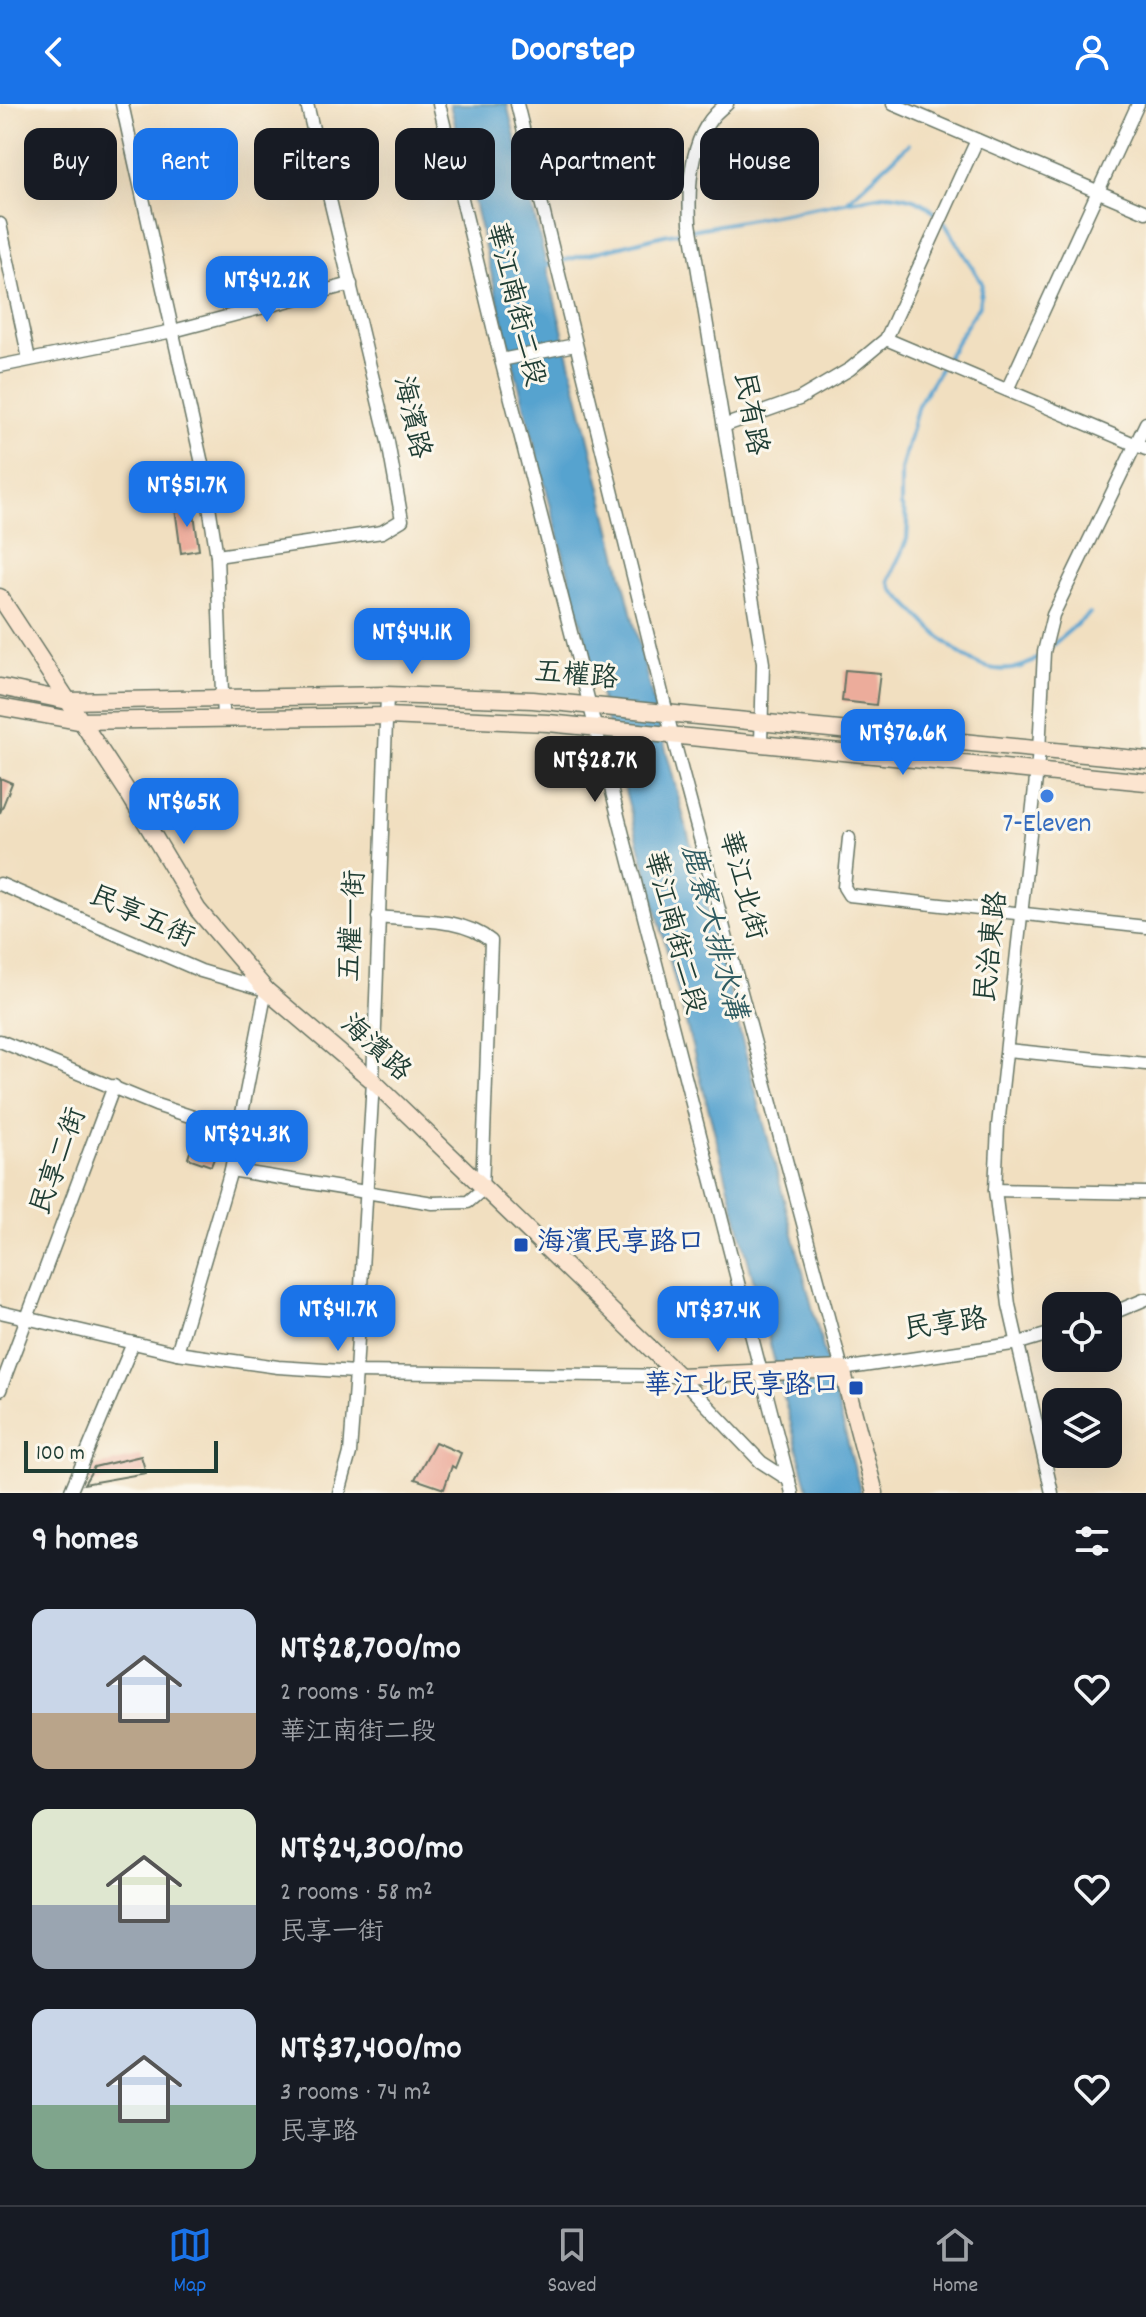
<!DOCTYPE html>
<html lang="en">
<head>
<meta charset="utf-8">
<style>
  :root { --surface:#171b24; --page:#242831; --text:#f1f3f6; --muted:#9ea1a6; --line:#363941; --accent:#1a73e8 }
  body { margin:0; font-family:Dekko,"LXGW WenKai TC",sans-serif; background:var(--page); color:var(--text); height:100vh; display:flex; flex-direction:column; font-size:30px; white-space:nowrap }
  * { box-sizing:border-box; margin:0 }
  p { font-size:26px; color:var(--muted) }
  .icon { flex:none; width:44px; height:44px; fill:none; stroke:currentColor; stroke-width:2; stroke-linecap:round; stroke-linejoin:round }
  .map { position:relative; height:1389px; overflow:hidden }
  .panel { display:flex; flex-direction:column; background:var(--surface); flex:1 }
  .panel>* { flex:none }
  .top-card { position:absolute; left:24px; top:24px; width:1098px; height:72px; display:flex; gap:16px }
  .controls { position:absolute; left:1042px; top:1188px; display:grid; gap:16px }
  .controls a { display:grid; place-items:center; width:80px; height:80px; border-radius:16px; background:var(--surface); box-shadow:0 8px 32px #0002; font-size:40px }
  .scale { position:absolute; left:24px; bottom:20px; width:194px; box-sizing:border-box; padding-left:8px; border:4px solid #1f3d34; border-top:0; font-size:22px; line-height:28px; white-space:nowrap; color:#1f3d34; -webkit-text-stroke:6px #fbf7ec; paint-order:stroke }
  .price { position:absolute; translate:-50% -68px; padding:0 18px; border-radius:16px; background:var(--accent); color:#fff; font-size:26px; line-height:52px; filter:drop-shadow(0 2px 4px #0008) }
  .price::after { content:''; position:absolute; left:50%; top:48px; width:24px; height:18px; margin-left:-12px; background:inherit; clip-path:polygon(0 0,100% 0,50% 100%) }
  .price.current { background:#222; color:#fff }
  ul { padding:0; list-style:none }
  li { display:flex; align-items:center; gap:24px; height:200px; padding:0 32px }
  li span { display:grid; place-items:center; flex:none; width:224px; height:160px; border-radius:16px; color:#555 }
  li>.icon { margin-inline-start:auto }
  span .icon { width:96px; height:96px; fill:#fffc; stroke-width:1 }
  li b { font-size:34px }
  h2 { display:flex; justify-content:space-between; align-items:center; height:96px; padding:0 32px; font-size:34px }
  .chip { padding:0 28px; border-radius:16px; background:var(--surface); box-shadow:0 8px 32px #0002; font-size:28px; line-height:72px }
  .chip.current { background:var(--accent); color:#fff }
  header { display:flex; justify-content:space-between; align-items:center; height:104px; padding:0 32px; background:var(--accent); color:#fff; font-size:36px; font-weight:700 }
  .menu { display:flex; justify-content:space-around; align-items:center; height:112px; border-top:2px solid var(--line); background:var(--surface); font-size:22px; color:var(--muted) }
  .menu a { display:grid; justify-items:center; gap:4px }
  .menu .current { color:var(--accent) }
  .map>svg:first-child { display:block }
</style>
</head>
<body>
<header><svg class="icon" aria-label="back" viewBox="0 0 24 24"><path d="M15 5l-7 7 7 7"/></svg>Doorstep<svg class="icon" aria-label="person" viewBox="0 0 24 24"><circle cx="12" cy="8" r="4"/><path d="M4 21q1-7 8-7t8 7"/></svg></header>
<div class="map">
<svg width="1146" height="1389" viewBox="0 0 1146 1389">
  <rect width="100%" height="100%" fill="#fbf7ec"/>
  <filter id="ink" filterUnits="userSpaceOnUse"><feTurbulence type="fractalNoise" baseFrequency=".0125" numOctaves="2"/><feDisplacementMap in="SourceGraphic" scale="16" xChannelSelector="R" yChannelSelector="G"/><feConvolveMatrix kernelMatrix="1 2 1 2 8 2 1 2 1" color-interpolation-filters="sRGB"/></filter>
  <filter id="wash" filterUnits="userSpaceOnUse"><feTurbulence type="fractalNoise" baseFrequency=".006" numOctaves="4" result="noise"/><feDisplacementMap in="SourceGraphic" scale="32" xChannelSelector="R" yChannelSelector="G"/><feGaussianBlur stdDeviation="1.8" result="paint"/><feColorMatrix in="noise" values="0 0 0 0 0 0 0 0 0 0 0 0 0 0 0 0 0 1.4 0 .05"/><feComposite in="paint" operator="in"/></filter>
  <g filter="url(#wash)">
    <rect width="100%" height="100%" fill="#f1dfc0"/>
    <polygon fill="#56a3cf" stroke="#3a7082" stroke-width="2" points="450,0 507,0 650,585 861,1389 809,1389 514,262"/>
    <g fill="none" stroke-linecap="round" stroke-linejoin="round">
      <g stroke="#56a3cf" stroke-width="4">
        <polyline points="849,95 909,40"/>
        <path d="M944,118L982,179L979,201L918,301L901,366V401L908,418L907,435L889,477L893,486C934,523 980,595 1040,553"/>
        <path d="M542,162L664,131L889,90C911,93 923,96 938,112"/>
        <polyline points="1049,544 1090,509"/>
      </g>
    </g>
    <g id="blocks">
      <g fill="#ecac9b">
        <polygon points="193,402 199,446 181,449 175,404"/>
        <polygon points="845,566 880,569 876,601 842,597"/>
        <polygon points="0,674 12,679 0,709"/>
        <polygon points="195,1033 219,1042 211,1062 188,1054"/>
        <polygon points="435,1338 461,1349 455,1364 452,1362 444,1385 415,1375"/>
        <polygon points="141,1352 146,1369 84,1380 94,1363"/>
      </g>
    </g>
  </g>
  <g filter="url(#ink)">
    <use href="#blocks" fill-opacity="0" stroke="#687665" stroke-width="2"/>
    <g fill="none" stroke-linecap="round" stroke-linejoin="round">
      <g stroke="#687665" stroke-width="15">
        <g id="street">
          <polyline points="122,0 203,364 217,452 223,616"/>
          <polyline points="439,0 501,256 792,1389"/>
          <polyline points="517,0 672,630 842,1265 1019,1239 1056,1228"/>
          <path d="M727,0C690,25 688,79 690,119L763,559L761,639"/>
          <polyline points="893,0 1146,108"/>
          <polyline points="0,120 29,255"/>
          <polyline points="886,235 1146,345"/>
          <polyline points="501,256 575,241"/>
          <polyline points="0,262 173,227 351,180"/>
          <polyline points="1007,286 1138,0"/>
          <polyline points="726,321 799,295 850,265 886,235 977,36"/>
          <polyline points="217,452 382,428 402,416 388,338 307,0"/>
          <polyline points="849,734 844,783 849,791 1146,823"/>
          <polyline points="0,780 201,867 266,886 231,1066 177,1249"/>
          <polyline points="0,937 156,1001 239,1028"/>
          <polyline points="1007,946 1146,960"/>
          <path d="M231,1066L433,1099L468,1098L482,1086L491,837C462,813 415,817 378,813"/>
          <polyline points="995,1086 1146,1089"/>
          <polyline points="0,1208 177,1249 278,1263 356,1268 679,1272 761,1358 789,1376"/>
          <polyline points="1108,1211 1146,1195"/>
          <polyline points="0,1286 114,982"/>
          <polyline points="70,1389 133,1239"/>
          <polyline points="339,1389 350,1349 356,1268 373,977 387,591"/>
          <polyline points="1052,1389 1009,1201 995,1086 998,1022 1039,647 1044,548 1053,511 1146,319"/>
        </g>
      </g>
      <g stroke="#687665" stroke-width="19">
        <g id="secondary">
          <polyline points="0,493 127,687 198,806 266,886 373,977 679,1272 842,1265 875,1389"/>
          <polyline points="0,583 68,597 387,591 533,596 1146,656"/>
          <polyline points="0,603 78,617 387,612 548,619 1146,678"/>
        </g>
      </g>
      <use href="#street" stroke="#fff" stroke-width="12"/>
      <use href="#secondary" stroke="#fce5d0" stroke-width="16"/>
    </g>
  </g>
  <circle fill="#3f7fe0" stroke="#fbf7ec" stroke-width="3" cx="1047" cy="692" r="8"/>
  <g fill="#1a4fb4" stroke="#fbf7ec" stroke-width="3">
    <rect x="513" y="1133" width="16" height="16" rx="4"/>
    <rect x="848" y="1276" width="16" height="16" rx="4"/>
  </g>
  <g text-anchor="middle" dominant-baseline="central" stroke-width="6" stroke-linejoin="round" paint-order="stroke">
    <g font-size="28" fill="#1f3d34" stroke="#fbf7ec">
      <text transform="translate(513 201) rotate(76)">華江南街二段</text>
      <text transform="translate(748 310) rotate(80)">民有路</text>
      <text transform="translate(409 314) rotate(77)">海濱路</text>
      <text transform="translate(576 574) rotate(5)">五權路</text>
      <text transform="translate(740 782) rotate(75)">華江北街</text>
      <text transform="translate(141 815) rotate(24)">民享五街</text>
      <text transform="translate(355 822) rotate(-87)">五權一街</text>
      <text transform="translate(672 829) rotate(75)">華江南街二段</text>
      <text transform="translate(994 843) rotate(-84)">民治東路</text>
      <text transform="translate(374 946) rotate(42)">海濱路</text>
      <text transform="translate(61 1058) rotate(-70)">民享二街</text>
      <text transform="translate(946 1223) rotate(-8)">民享路</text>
    </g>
    <g font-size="28" fill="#366cbe" stroke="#fbf7ec">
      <text x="1047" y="722">7-Eleven</text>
    </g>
    <g font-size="28" fill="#164399" stroke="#fbf7ec" text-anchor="start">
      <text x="537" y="1141">海濱民享路口</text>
      <text x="840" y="1284" text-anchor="end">華江北民享路口</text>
    </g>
    <g font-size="30" font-style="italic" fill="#305c62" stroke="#fbf7ec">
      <text transform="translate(711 828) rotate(75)">鹿寮大排水溝</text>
    </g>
  </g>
</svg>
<div class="controls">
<a><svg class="icon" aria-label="locate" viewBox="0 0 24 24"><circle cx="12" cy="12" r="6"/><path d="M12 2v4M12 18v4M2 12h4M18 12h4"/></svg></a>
<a><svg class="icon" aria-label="layers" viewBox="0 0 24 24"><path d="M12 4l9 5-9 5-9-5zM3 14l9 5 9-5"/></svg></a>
</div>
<div class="scale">100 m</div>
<b class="price" style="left:267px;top:220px">NT$42.2K</b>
<b class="price" style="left:187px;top:425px">NT$51.7K</b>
<b class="price" style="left:412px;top:572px">NT$44.1K</b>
<b class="price" style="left:903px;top:673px">NT$76.6K</b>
<b class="price current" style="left:595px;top:700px">NT$28.7K</b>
<b class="price" style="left:184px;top:742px">NT$65K</b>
<b class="price" style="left:247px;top:1074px">NT$24.3K</b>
<b class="price" style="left:338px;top:1249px">NT$41.7K</b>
<b class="price" style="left:718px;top:1250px">NT$37.4K</b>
<div class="top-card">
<a class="chip">Buy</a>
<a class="chip current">Rent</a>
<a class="chip">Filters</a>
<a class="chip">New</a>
<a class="chip">Apartment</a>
<a class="chip">House</a>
</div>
</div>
<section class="panel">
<h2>9 homes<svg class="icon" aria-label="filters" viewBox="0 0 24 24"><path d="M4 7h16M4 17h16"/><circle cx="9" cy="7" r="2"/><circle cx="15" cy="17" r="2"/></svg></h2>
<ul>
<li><span style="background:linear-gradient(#c9d6e8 65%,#b9a48a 0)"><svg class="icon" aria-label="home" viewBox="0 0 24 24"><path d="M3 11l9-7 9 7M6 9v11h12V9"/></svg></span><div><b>NT$28,700/mo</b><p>2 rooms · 56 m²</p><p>華江南街二段</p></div><svg class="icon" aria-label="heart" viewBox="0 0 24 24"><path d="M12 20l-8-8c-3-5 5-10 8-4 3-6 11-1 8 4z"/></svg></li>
<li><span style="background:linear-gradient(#dfe7d0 60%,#9aa5b1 0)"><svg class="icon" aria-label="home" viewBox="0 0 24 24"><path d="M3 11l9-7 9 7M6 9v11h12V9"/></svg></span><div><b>NT$24,300/mo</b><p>2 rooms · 58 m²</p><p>民享一街</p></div><svg class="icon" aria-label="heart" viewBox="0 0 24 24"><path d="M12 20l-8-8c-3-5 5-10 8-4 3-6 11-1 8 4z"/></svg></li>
<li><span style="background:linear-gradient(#c9d6e8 60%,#7fa58c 0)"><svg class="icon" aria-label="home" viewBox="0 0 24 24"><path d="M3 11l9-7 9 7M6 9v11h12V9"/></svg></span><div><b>NT$37,400/mo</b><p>3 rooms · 74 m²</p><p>民享路</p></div><svg class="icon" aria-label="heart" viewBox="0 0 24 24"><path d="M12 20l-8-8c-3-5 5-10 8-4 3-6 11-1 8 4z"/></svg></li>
</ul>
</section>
<nav class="menu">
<a class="current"><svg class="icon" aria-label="map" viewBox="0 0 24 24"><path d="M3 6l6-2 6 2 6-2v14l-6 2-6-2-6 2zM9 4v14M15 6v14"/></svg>Map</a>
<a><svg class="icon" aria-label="saved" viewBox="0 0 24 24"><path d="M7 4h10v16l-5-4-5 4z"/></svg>Saved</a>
<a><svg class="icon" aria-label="home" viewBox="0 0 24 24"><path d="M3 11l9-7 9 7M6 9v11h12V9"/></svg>Home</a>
</nav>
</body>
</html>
